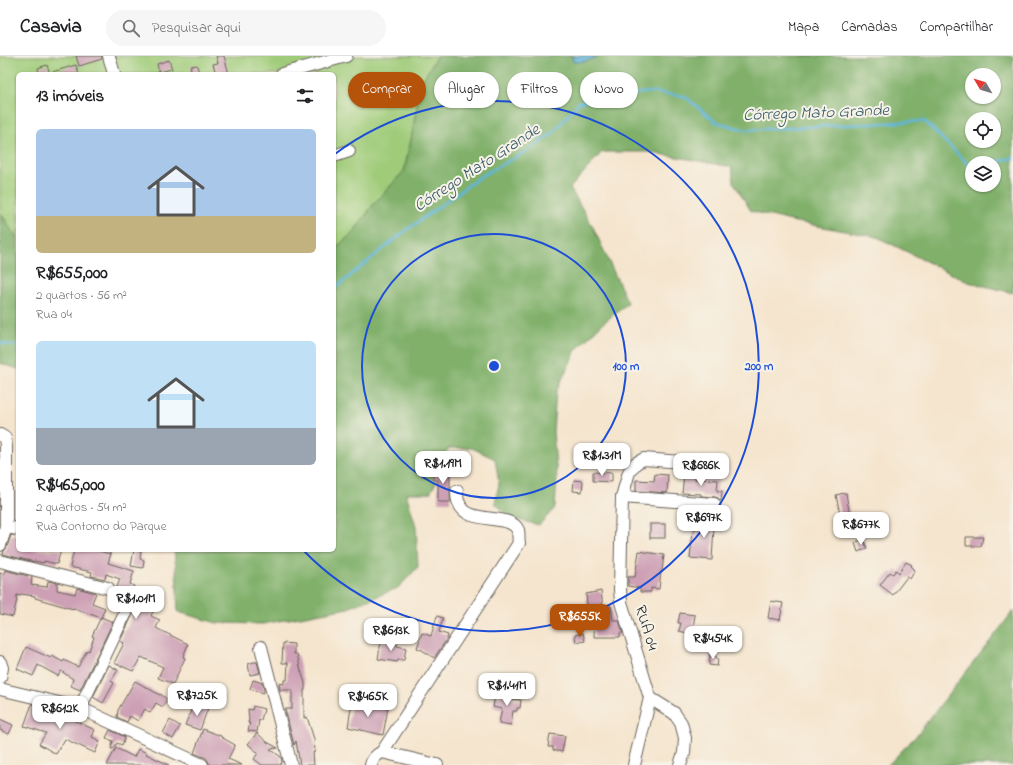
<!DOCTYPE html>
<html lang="pt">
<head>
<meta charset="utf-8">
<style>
  :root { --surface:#fff; --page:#f6f6f6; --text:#202124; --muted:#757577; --line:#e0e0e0; --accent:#b45309 }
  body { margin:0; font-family:"Indie Flower",sans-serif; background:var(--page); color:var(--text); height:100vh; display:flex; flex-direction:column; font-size:15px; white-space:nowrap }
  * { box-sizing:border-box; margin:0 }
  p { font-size:13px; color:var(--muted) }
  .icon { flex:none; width:22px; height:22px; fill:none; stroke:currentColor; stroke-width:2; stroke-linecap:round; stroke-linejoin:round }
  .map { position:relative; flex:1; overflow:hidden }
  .drawer { position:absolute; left:16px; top:16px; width:320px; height:480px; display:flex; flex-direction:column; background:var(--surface); border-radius:6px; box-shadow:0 1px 3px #0004 }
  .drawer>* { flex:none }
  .banner { position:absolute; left:348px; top:16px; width:380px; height:36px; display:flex; gap:8px }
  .needle { width:26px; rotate:308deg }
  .fabs { position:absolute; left:965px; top:12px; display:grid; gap:8px }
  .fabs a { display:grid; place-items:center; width:36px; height:36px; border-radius:50%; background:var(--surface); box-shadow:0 1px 3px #0004; font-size:20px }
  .price { position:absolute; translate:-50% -34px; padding:0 9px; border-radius:8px; background:#fff; color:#222; font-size:13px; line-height:26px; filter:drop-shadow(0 1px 2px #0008) }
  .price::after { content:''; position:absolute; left:50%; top:24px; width:12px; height:9px; margin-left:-6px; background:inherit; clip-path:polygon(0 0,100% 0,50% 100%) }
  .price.active { background:var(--accent); color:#fff }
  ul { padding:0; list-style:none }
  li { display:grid; align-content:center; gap:8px; height:212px; padding:0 20px }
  li span { display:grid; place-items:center; height:124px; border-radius:6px; color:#555 }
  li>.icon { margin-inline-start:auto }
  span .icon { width:72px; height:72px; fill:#fffc; stroke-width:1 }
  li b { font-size:17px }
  h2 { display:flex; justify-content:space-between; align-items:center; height:48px; padding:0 20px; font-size:17px }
  .pill { padding:0 14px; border-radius:18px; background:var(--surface); box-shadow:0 1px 3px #0004; font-size:14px; line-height:36px }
  .pill.active { background:var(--accent); color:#fff }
  header { display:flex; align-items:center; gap:24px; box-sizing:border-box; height:56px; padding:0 20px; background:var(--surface); border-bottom:1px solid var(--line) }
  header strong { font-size:19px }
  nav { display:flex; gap:22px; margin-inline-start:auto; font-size:14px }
  .search { width:280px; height:36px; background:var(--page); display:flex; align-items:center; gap:10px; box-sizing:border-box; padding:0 14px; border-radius:22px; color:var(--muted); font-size:15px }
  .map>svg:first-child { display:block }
</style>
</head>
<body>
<header>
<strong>Casavia</strong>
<div class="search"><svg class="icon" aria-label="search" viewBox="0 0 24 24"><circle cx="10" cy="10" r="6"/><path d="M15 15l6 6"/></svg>Pesquisar aqui</div>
<nav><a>Mapa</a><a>Camadas</a><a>Compartilhar</a></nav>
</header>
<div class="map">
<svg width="1013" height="709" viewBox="0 0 1013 709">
  <rect width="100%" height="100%" fill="#f7f3e8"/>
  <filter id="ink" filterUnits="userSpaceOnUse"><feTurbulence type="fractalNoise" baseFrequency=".025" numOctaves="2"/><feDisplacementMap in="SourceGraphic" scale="8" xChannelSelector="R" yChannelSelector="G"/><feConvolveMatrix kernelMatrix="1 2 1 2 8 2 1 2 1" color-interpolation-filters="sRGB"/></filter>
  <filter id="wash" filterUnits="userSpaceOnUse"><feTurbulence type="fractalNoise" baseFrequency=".012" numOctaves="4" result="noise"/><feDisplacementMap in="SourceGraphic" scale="16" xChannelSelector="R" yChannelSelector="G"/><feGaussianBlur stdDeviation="0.9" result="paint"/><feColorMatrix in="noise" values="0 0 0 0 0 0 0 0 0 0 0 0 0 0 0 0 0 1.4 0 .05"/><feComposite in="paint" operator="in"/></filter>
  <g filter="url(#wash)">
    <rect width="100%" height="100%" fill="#f5e5ce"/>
    <polygon fill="#a0cc7a" stroke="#5e744b" points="0,0 437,0 421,27 411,84 404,115 373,149 353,177 334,193 334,18 18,18 18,181 15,180 0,156"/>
    <g fill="#80b06a" stroke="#4e6643" fill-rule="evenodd">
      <path d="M437,0H1013V237L968,226L877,181L791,165L751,155L734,127L732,111L649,96H602L570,132L593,171L628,247L602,268L576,294L556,336L553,375L557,422L555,452L539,469L510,462L495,447L499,428L495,403L472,392H449L442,401L437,425L430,437H406L416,470L418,511L398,532L348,552L263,568L217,567L178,556L176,512L174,494H334V193L353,177L373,149L404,115L411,84L421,27ZM972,19H994V41H972ZM972,63H994V85H972ZM972,107H994V129H972Z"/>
      <polygon points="0,156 15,180 18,181 18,313 0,307"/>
      <polygon points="1013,555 1013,709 888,709 916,680 1005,566"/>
    </g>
    <path fill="#5eb6db" stroke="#3d697c" d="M572,0H598C590,5 582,6 573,6Z"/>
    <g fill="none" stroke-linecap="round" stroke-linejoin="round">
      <g stroke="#5eb6db" stroke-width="2.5">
        <polyline points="989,107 1013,102"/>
        <polyline points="334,233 400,179 481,120 529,94 553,77 579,46 607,41 650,36 684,40 716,66 745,74 924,65 971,111 972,111"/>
        <polyline points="0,287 18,290"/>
      </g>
    </g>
    <g id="blocks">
      <g fill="#cda0b5">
        <polygon points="76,0 102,0 102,3 79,10"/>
        <polygon points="216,0 224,0 229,18 216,18 213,8 218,7"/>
        <polygon points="169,4 172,13 159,16 157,8"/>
        <polygon points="47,9 50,18 39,18 38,12"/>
        <polygon points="76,9 79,18 52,18 52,16"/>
        <polygon points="197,9 199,18 192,18 190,10"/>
        <polygon points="437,415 450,415 450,446 438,446 438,424 433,424 433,416"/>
        <polygon points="593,416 612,417 612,426 593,425"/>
        <polygon points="655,418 668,419 667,437 636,435 636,424 654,425"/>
        <polygon points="684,419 695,420 695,423 718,424 717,435 722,435 721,445 718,442 715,441 701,440 701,438 682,437"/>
        <polygon points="574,424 583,425 582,436 573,435"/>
        <polygon points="844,437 846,437 850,461 841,462 836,439"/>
        <polygon points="706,457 717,458 715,471 714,471 712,504 690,502 693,475 695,475 695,472 704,473"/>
        <rect x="650" y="468" width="15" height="14"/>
        <polygon points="11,479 18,480 18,494 44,494 51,495 51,494 61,494 57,508 44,505 44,507 34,505 34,506 3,498 4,495 7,491"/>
        <polygon points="966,481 983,481 981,490 966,490"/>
        <polygon points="863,483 867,492 858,496 855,487"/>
        <polygon points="74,494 94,494 111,498 108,507 134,515 130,528 134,530 132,535 156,542 152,551 154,552 151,560 160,564 156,572 188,588 183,601 185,602 173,628 158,622 163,611 141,601 133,615 114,607 124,587 120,585 137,550 137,547 136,543 134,540 130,540 125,541 122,546 113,542 120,523 106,518 105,523 91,520 92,516 70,511"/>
        <polygon points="134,494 141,494 140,503 144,504 143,512 131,510"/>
        <polygon points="639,495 664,499 662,515 661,515 659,533 651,532 651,536 640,536 640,532 628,530 628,521 635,521"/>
        <polygon points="906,506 912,509 911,510 915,514 910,523 907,521 893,539 880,529 890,516 893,518 896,514 899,517"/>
        <polygon points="5,514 32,521 31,529 47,531 48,525 57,527 57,534 75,538 77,532 96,537 92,547 105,552 101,562 73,552 73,553 35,542 35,540 21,538 20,540 17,539 16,543 17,543 13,561 0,558 0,517 4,518"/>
        <polygon points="601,535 603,551 611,550 613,564 619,564 623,577 620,577 620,581 594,581 595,556 588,557 586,538"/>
        <polygon points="771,545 783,547 780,564 768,562"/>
        <polygon points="680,557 695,559 692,578 679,575 681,567 678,567"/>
        <polygon points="437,560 443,562 439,576 448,579 447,583 434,602 422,594 417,592 422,577 431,580"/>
        <polygon points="101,561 113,566 80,634 71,630 73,623 61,615 58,620 38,609 33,620 17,613 26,591 51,602 52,600 63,606 64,604 78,611 87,594 89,595 94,581 92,580"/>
        <polygon points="583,577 585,585 576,587 575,579"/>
        <polygon points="381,585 397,588 397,590 406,592 404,604 398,604 397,606 378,603"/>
        <polygon points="283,587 294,588 294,598 297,598 301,615 305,627 305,634 304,634 304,662 307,661 314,683 315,696 313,696 314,709 300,709 296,685 294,689 285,653 292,653 292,634 280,634 279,627 284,628 284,624 287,624 288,607 282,607"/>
        <polygon points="710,598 715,599 718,604 717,610 709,609"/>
        <polygon points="254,606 257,606 260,617 250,619 248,608"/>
        <polygon points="109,609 118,614 111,625 114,627 103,647 93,641"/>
        <polygon points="253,624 263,627 264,635 263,637 250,633"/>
        <polygon points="135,625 160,639 160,638 167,643 163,651 156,647 150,657 145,653 138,665 130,660 127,666 117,661 118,654"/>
        <polygon points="502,637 512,638 511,643 521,644 520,652 517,652 517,655 513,655 511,669 499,667 502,653 493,651 495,640 501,641"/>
        <polygon points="352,645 388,652 383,679 348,671"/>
        <polygon points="194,647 208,652 200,674 185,669"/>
        <polygon points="32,648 50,653 61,658 62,657 75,663 74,664 95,674 92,681 100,685 95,697 65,683 56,698 39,688 46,677 24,670"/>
        <polygon points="253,650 264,653 261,664 259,664 257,676 248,675 250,667 248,667 249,664 248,653 252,654"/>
        <polygon points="0,663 13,669 9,678 0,674"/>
        <polygon points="170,664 180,670 173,683 163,677"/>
        <polygon points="203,673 221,680 221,681 235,689 228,703 242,709 211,709 209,708 208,705 206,702 194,697"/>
        <polygon points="110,674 125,681 122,689 117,687 113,693 111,693 113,685 106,682"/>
        <polygon points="257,677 267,686 278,692 270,693 281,701 282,706 280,709 262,709 254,703 258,697 248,688"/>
        <polygon points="550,678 565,680 562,696 553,694 553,691 548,691"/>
        <polygon points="116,692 134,701 138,693 147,697 146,698 169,709 107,709"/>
      </g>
    </g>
  </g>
  <g filter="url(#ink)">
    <use href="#blocks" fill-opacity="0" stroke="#68625a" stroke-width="1"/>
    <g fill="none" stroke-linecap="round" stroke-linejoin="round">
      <g stroke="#68625a" stroke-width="14">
        <g id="minor">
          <polyline points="109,0 114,18"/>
          <polyline points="282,18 346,0"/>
          <polyline points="334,100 349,95"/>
          <polyline points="0,379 5,382 6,390 6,471 0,489"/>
          <polyline points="622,441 714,448"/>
          <polyline points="6,471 18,473"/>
          <polyline points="0,505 108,532"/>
          <polyline points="261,591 291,709"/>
          <polyline points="0,606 2,612 0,622"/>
          <polyline points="0,633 80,652 202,709"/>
          <polyline points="650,642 674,657 681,667 685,682 684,697 680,709"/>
          <polyline points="80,652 130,547"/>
          <polyline points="382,696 437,709"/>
          <path d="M371,709C372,703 376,699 382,696L519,487C518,483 519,478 518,474C510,456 467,470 459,447C457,444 457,438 457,435"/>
          <polyline points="634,709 650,642 621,546 620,534 622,441 629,416 636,407 644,403 706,408"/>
        </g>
      </g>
      <use href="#minor" stroke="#fff" stroke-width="12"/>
    </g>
  </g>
  <g fill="none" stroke="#1d4ed8" stroke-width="2">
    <circle cx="494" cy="310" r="132"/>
    <path d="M335 98A265 265 0 1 1 303 494"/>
  </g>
  <g text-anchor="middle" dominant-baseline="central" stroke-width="4" stroke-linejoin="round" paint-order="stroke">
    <g font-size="16" fill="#1c1c1c" stroke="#f7f3e8">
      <text transform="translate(646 572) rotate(73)">RUA 04</text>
    </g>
    <g font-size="17" font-style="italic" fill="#365a68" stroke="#f7f3e8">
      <text transform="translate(816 57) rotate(-2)">Córrego Mato Grande</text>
      <text transform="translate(477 112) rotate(-33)">Córrego Mato Grande</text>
    </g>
  </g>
  <circle cx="494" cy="310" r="6" fill="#1d4ed8" stroke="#f7f3e8" stroke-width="2"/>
  <g font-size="12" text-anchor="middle" font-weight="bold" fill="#1d4ed8" stroke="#f7f3e8" stroke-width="4" stroke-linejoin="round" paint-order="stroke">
    <text x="626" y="314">100 m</text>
    <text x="759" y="314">200 m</text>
  </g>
</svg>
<div class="fabs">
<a><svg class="needle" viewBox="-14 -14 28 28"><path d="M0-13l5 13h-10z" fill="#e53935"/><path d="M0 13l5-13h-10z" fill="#757577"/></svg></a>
<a><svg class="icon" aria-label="locate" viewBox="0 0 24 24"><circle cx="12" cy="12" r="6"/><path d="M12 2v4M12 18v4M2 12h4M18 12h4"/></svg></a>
<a><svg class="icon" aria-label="layers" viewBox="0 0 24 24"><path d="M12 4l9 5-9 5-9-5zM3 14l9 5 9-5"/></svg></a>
</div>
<b class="price" style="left:602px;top:421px">R$1.31M</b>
<b class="price" style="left:443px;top:429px">R$1.19M</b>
<b class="price" style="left:701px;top:431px">R$686K</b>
<b class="price" style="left:704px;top:483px">R$697K</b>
<b class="price" style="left:861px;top:490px">R$677K</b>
<b class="price" style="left:136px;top:564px">R$1.01M</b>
<b class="price active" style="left:580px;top:582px">R$655K</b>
<b class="price" style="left:391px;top:596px">R$613K</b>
<b class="price" style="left:713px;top:604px">R$454K</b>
<b class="price" style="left:507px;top:651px">R$1.41M</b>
<b class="price" style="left:197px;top:661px">R$725K</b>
<b class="price" style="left:368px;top:662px">R$465K</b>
<b class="price" style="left:60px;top:674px">R$612K</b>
<div class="banner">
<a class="pill active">Comprar</a>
<a class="pill">Alugar</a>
<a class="pill">Filtros</a>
<a class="pill">Novo</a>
</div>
<section class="drawer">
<h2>13 imóveis<svg class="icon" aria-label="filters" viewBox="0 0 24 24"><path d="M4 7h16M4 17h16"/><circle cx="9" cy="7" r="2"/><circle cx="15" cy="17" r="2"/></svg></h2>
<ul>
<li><span style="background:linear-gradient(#a9c7e8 70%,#c2b280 0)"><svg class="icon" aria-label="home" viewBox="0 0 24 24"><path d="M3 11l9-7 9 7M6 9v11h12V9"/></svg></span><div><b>R$655,000</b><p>2 quartos · 56 m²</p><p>Rua 04</p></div></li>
<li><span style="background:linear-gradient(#bfe0f5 70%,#9aa5b1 0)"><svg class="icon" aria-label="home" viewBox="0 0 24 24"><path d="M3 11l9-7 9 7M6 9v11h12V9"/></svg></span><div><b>R$465,000</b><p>2 quartos · 54 m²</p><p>Rua Contorno do Parque</p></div></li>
</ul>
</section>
</div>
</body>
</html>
